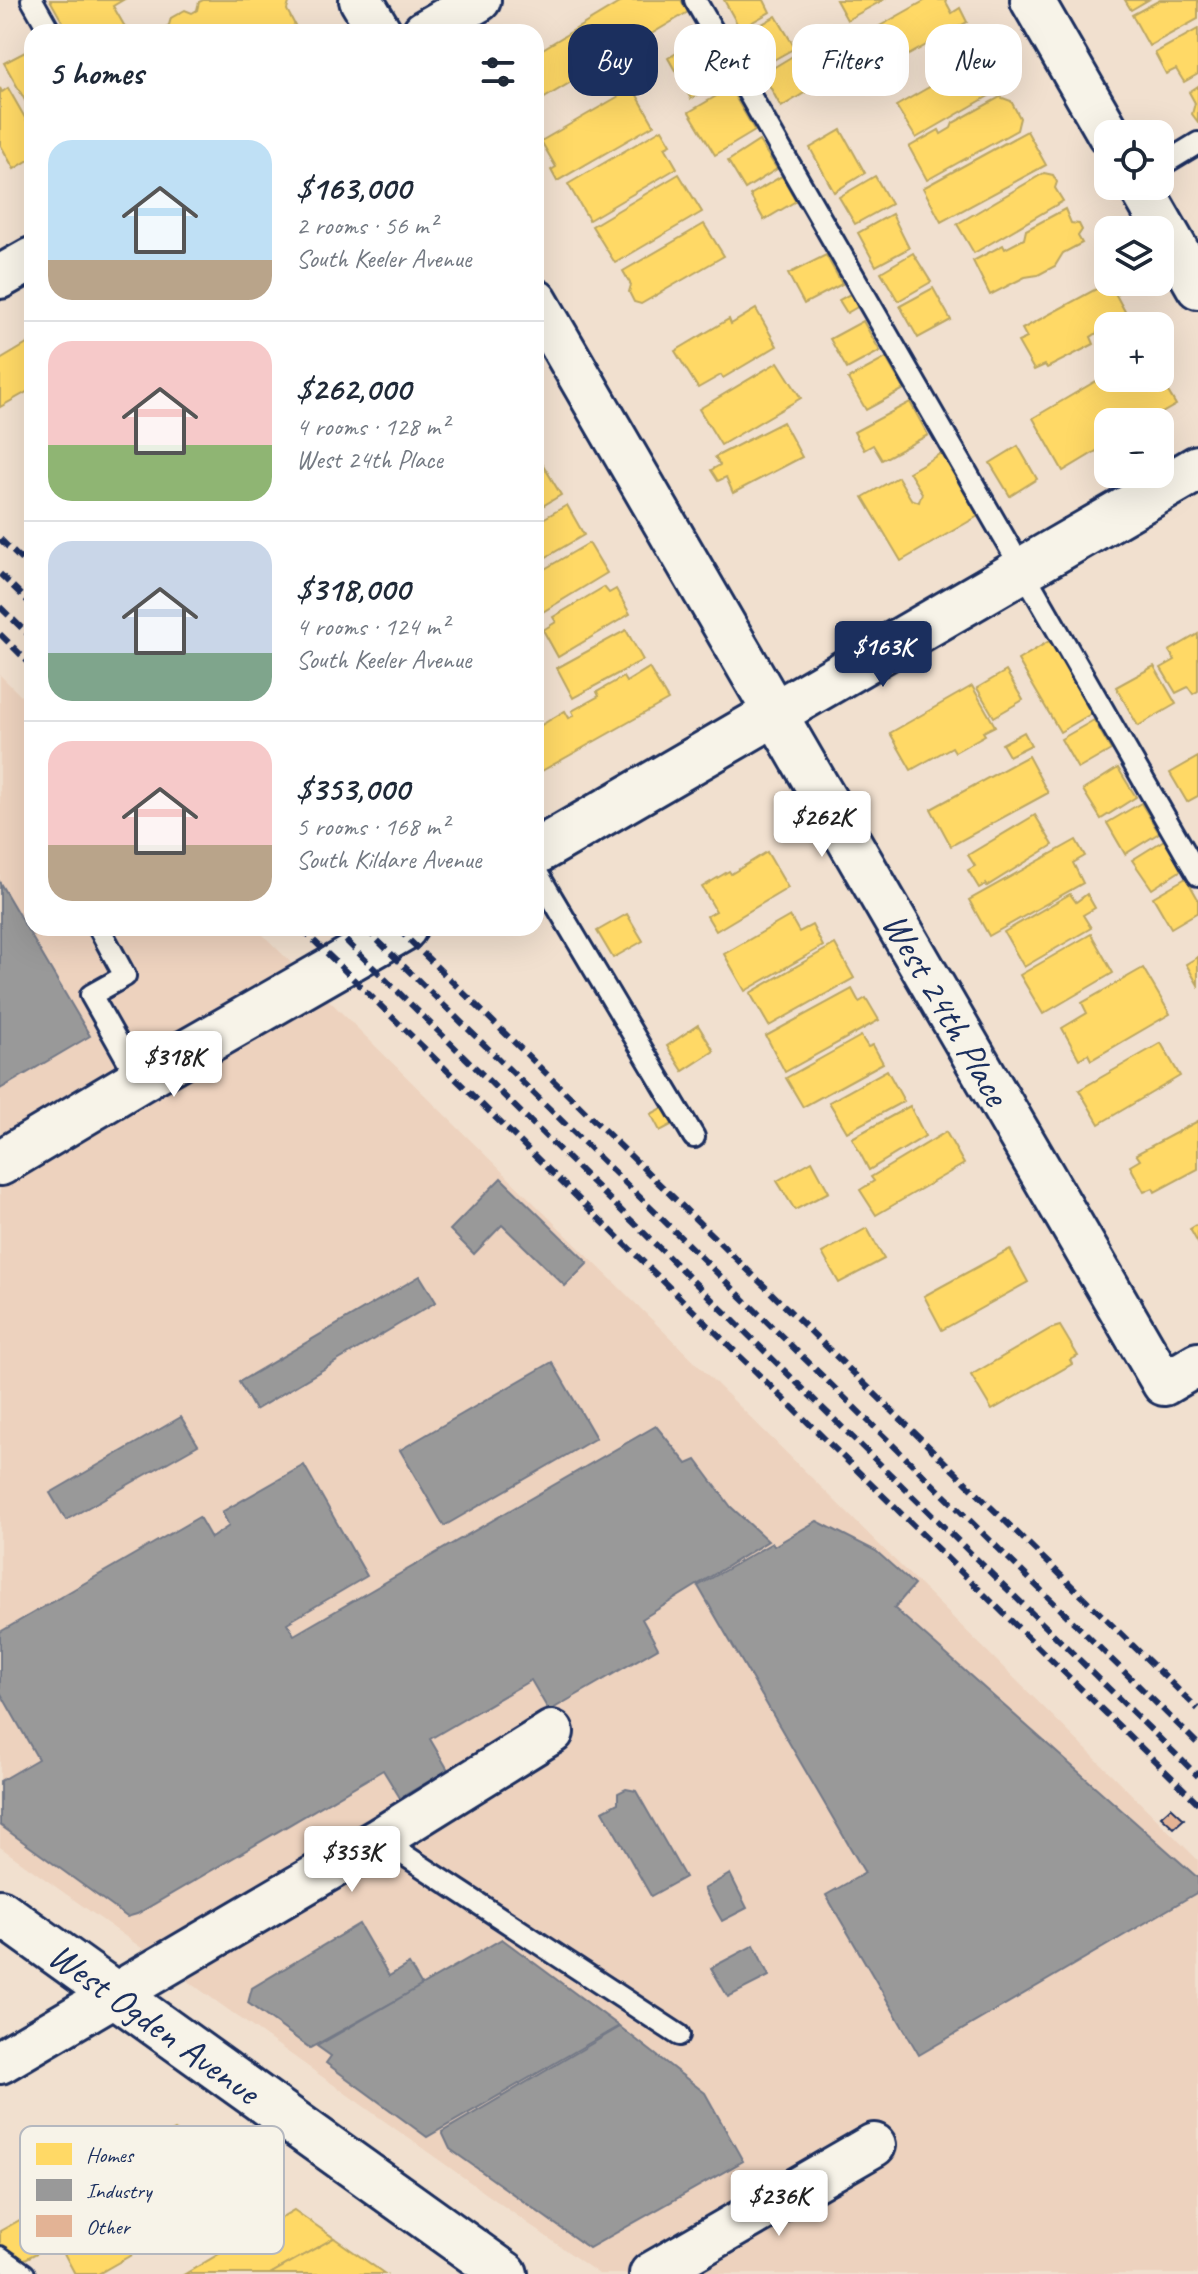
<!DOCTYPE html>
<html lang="en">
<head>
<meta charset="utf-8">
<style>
  :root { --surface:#fff; --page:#f6f6f7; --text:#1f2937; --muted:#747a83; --line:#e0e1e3; --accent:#1b2f5e }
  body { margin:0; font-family:Caveat,sans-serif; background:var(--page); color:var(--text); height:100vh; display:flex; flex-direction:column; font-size:30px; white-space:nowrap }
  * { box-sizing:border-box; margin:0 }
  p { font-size:26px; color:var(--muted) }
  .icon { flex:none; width:44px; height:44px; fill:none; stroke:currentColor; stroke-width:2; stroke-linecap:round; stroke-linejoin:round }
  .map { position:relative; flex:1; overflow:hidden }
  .sheet { position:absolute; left:24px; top:24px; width:520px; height:912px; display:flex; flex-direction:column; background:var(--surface); border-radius:24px; box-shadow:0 8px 32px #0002 }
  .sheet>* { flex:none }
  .top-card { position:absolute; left:568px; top:24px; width:510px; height:72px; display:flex; gap:16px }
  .controls { position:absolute; left:1094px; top:120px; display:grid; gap:16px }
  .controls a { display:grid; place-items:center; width:80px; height:80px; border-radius:16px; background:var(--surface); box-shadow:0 8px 32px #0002; font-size:40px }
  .price { position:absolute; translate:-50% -68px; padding:0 18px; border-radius:8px; background:#fff; color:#222; font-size:26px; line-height:52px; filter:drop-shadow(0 2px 4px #0008) }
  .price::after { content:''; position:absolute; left:50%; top:48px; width:24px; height:18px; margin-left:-12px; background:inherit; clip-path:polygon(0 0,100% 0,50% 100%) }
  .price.current { background:var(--accent); color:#fff }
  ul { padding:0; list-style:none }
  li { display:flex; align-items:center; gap:24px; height:200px; padding:0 24px }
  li+li { border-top:2px solid var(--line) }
  li span { display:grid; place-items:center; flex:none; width:224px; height:160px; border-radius:24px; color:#555 }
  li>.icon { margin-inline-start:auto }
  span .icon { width:96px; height:96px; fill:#fffc; stroke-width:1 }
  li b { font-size:34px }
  h2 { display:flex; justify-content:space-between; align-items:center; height:96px; padding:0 24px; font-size:34px }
  .pill { padding:0 28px; border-radius:24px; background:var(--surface); box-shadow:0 8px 32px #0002; font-size:28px; line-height:72px }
  .pill.current { background:var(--accent); color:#fff }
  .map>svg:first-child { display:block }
</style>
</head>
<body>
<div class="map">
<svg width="1198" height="2274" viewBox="0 0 1198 2274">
  <rect width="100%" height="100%" fill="#f1e0cf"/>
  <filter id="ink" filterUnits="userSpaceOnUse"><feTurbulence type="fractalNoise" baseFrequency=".0125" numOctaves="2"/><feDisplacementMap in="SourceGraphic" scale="16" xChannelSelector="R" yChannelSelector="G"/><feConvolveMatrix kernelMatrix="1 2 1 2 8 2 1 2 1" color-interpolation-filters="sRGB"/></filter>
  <g filter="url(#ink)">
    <polygon fill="#edd2be" points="0,675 32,707 32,928 256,928 1198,1860 1198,2274 599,2274 0,1847"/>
    <g fill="#ffd966" stroke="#bba664" stroke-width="2">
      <polygon points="50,0 123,0 113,6 128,32 68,32"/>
      <polygon points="203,0 287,0 289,3 287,10 295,25 283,32 157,32 169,25 171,18 185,10 192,13 197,10 199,2"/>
      <polygon points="624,0 681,0 688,12 536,103 536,53"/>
      <polygon points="724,0 764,0 770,12 740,29"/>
      <polygon points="836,0 883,0 847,20"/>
      <polygon points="926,0 945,0 952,13 960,8 967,22 866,79 846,45"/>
      <polygon points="1125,0 1148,0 1131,10"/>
      <polygon points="1160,0 1198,0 1198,19 1149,46 1132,15"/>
      <polygon points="776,16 795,48 761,67 743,35"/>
      <polygon points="1198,29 1198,74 1184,82 1176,69 1166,74 1155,53"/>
      <polygon points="702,38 726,79 691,99 668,58"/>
      <polygon points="25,52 32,63 32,113 4,63"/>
      <polygon points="796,54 816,86 781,107 763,74"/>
      <polygon points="975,61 994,93 916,138 896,106"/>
      <polygon points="1198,86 1198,122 1192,114 1195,103 1189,92"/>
      <polygon points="0,88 2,92 8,88 32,130 32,158 14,169 0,144"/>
      <polygon points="633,88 654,125 557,181 551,170 556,167 541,141"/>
      <polygon points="730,88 755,131 715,155 689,112"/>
      <polygon points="1000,97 1011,101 1020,118 1017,130 927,180 909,147 939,130 941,134 951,128 953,123"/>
      <polygon points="662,129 671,144 665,147 677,168 589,220 568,184"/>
      <polygon points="841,130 865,173 834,192 810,148"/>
      <polygon points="1027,131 1046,165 941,222 923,188"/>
      <polygon points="759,141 777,169 745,189 728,161"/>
      <polygon points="1044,173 1053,175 1057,182 1055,188 1063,201 974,253 957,224"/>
      <polygon points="679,174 702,212 615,263 592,226"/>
      <polygon points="782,176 796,201 764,220 750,195"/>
      <polygon points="875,176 891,204 855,224 839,197"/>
      <polygon points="1065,209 1071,223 1079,224 1082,230 1078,236 1082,243 1063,253 1055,266 1038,275 1025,277 990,295 973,261 1003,245 1005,249 1024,239 1026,230"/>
      <polygon points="892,214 909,248 876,266 858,233"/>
      <polygon points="704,224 724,256 641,304 634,302 629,292 631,285 623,271"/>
      <polygon points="913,253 931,282 898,301 881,272"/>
      <polygon points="826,255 842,284 804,304 788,274"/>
      <polygon points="1109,282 1128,317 1108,326 1091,337 1094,344 1047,368 1045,365 1034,370 1018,342 1027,338 1022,329"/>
      <polygon points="933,288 951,320 918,338 900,306"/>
      <polygon points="850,294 859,306 847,313 839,300"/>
      <polygon points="756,309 777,346 723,378 721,375 698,388 675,351 729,319 731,324"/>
      <polygon points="863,321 880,351 847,369 830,339"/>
      <polygon points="32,341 32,389 0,407 0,360"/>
      <polygon points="886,358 904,389 866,410 848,379"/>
      <polygon points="778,362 801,398 721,445 699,409"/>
      <polygon points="1108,374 1108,378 1160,378 1176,405 1146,422 1108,422 1108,444 1063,471 1033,418"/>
      <polygon points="910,402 928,435 882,460 873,445 864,450 854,432"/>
      <polygon points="783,422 802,457 733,493 726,477 718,481 711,470 720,465 715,457"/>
      <polygon points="1018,446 1037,479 1010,496 990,463"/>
      <polygon points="943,452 980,515 901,561 863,497 898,477 911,499 919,502 922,493 909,472"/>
      <polygon points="542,463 561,495 536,510 536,467"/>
      <polygon points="567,505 584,535 536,563 536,523"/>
      <polygon points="589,543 607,573 536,616 536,574"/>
      <polygon points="604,587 609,593 616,589 630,614 558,657 543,630 556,622 553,617"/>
      <polygon points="626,630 643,660 573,698 557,668"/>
      <polygon points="1198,634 1198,691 1193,694 1188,687 1176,693 1161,668 1175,660 1169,651"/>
      <polygon points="1051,640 1094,712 1060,732 1018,660"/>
      <polygon points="1154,666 1176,704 1138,726 1116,687"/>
      <polygon points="649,668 668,700 540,772 536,766 536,733 540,730 538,727 565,711 569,718 574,715 572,711 599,696 597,692 623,677 626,682"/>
      <polygon points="1006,671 1023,700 994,717 977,688"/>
      <polygon points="972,686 995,726 983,732 985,735 955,752 952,747 911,770 890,733"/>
      <polygon points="1094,720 1111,750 1078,769 1061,739"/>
      <polygon points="1024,732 1031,745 1009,756 1002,744"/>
      <polygon points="1028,756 1048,793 951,846 931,809"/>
      <polygon points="1198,757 1198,796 1187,802 1170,773"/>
      <polygon points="1118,768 1136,797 1101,819 1083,790"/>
      <polygon points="1141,803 1159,833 1125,854 1107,823"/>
      <polygon points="1035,815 1053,845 987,886 986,884 979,888 968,870 975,866 968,855"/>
      <polygon points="1076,840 1085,856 1073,863 1083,883 989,936 969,900"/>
      <polygon points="1164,840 1183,869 1152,889 1132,860"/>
      <polygon points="767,852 788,888 716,931 707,916 716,911 702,887 729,871 731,874"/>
      <polygon points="1186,878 1198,899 1198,912 1171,928 1153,897"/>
      <polygon points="1070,894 1076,902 1087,894 1095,908 1083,915 1091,928 1024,967 1004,932"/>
      <polygon points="627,914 643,941 613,958 597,931"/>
      <polygon points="790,916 799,932 812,925 823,946 745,991 724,954"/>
      <polygon points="1091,934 1113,973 1043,1014 1020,975"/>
      <polygon points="835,944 854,978 769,1026 750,993"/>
      <polygon points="1198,957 1198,985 1186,964"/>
      <polygon points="1143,968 1170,1014 1091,1060 1088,1054 1079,1059 1062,1028 1087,1013 1082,1003"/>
      <polygon points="852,989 859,1002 866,998 879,1020 785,1072 766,1036"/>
      <polygon points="698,1025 714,1051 683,1071 667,1046"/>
      <polygon points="861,1036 868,1047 873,1045 883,1063 803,1107 786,1078"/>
      <polygon points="1161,1043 1180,1076 1099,1124 1079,1090"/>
      <polygon points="887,1070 904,1101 847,1132 829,1102"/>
      <polygon points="910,1106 925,1136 869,1170 852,1138"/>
      <polygon points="664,1107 673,1124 660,1131 651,1114"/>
      <polygon points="1198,1121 1198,1169 1155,1192 1153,1188 1144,1192 1130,1166 1140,1160 1136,1154"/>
      <polygon points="946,1132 964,1164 876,1215 860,1190 874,1181 871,1177"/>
      <polygon points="812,1161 829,1192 795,1210 777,1181"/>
      <polygon points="1198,1224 1198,1243 1190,1229"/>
      <polygon points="867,1228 884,1259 839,1283 822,1253"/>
      <polygon points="1010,1249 1028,1282 942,1330 924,1296"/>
      <polygon points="1060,1326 1078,1356 1070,1360 1072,1364 992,1410 971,1375 1050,1329"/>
      <polygon points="175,2130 254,2185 98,2274 75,2274 58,2242 21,2261 0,2247 0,2231 57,2199 39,2165 80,2139 84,2146 91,2147 94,2153 102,2149 110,2151 117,2164"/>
      <polygon points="294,2210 334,2238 270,2274 185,2274"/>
      <polygon points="334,2238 385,2274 270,2274"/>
    </g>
    <g fill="#999" stroke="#737987" stroke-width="2">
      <polygon points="0,883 90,1036 0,1089"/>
      <polygon points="501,1178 588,1263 565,1286 502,1225 474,1254 450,1230"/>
      <polygon points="420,1276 436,1302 255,1410 239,1382"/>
      <polygon points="552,1362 596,1438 444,1526 400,1450"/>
      <polygon points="181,1417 198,1445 66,1520 50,1493"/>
      <polygon points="656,1426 687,1464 696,1460 731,1507 768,1541 642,1619 658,1648 549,1711 531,1680 430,1739 448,1770 400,1798 383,1770 137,1914 127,1917 0,1825 0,1781 38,1759 0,1692 0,1632 199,1517 211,1538 229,1526 222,1512 304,1465 367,1576 287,1623 294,1635"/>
      <polygon points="817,1521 876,1551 914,1585 894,1608 1198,1878 1198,1892 919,2055 826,1895 865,1873 698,1586 772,1543 774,1546"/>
      <polygon points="626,1789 636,1791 685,1877 651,1896 603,1811 618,1803 618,1793"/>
      <polygon points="730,1874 747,1908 722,1921 704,1889"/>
      <polygon points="359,1924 389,1976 409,1964 422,1986 310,2048 248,2003 252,1988"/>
      <polygon points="502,1939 619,2026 427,2137 326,2063 331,2056 317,2046"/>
      <polygon points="754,1945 769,1976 728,1997 711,1968"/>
      <polygon points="620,2027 705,2093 743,2161 589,2248 450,2149 442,2132"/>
    </g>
    <polygon fill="#e3b395" stroke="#1b2f5e" stroke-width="2" points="1171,1807 1184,1819 1174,1828 1161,1816"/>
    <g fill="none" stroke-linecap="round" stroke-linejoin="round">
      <g stroke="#1b2f5e" stroke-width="26">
        <g id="service">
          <polyline points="32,0 50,32"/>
          <polyline points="695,0 1198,875"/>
          <polyline points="1160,166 1198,143"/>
          <polyline points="536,871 694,1137"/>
          <polyline points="99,928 125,976 91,995 139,1080"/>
          <polyline points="380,1839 679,2035"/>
          <polyline points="0,2257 24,2274"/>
        </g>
      </g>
      <g stroke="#1b2f5e" stroke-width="48">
        <g id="minor">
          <polyline points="361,0 380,32"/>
          <polyline points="1032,0 1109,134"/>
          <polyline points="424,32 479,0"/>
          <polyline points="1140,186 1198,287"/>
          <polyline points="0,277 32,259"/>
          <path id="s1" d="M536,301L1164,1384L1198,1364"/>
          <polyline points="0,2062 380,1839 552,1732"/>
          <polyline points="651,2274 874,2145"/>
        </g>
      </g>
      <g stroke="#1b2f5e" stroke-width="50">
        <g id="tertiary">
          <polyline points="536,852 1198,468"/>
          <polyline points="0,1163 139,1080 404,928"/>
        </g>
      </g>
      <g stroke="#1b2f5e" stroke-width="50">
        <g id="secondary">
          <path id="s2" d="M0,1912L505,2274"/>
        </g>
      </g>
      <use href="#service" stroke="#f7f3e8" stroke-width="20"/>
      <use href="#minor" stroke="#f7f3e8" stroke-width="42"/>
      <use href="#tertiary" stroke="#f7f3e8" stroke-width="44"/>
      <use href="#secondary" stroke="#f7f3e8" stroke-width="44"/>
      <g stroke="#1b2f5e" stroke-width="6" stroke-dasharray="12 6" stroke-linecap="butt">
        <polyline points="0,539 32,570"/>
        <polyline points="0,574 32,605"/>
        <polyline points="0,607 32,638"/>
        <polyline points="0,634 32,666"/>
        <polyline points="301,928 1198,1803"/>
        <polyline points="333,928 1198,1776"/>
        <polyline points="365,928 1198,1744"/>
        <polyline points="397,928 1198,1709"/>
      </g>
    </g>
  </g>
  <g text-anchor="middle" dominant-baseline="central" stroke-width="8" stroke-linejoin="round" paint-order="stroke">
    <g font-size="38" fill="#1b2f5e" stroke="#f7f3e8">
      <text stroke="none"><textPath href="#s1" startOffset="818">West 24th Place</textPath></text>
      <text stroke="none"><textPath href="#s2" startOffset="190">West Ogden Avenue</textPath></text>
    </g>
  </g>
  <rect x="20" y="2126" width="264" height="128" rx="12" fill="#f7f3e8" stroke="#b5b8bf" stroke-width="2"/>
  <rect x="36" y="2143" width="36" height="22" fill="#ffd966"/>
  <rect x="36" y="2179" width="36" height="22" fill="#999"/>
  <rect x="36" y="2215" width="36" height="22" fill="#e3b395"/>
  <g font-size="22" fill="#1b2f5e">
    <text x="86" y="2162">Homes</text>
    <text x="86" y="2198">Industry</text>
    <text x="86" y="2234">Other</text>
  </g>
</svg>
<div class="controls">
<a><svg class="icon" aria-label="locate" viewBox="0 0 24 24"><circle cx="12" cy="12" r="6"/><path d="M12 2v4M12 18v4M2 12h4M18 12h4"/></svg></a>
<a><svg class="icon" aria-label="layers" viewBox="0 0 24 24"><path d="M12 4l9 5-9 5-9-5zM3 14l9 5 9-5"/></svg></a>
<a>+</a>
<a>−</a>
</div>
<b class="price current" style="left:883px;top:689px">$163K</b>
<b class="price" style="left:822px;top:859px">$262K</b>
<b class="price" style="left:174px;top:1099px">$318K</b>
<b class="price" style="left:352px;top:1894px">$353K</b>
<b class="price" style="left:779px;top:2238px">$236K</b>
<div class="top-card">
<a class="pill current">Buy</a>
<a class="pill">Rent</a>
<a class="pill">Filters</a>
<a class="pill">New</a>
</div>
<section class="sheet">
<h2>5 homes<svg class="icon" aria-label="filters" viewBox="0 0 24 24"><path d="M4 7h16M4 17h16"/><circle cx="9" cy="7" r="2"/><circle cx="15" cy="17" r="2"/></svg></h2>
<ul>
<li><span style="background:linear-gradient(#bfe0f5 75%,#b9a48a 0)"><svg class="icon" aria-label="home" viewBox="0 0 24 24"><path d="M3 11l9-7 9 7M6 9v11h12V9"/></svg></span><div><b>$163,000</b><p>2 rooms · 56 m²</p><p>South Keeler Avenue</p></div></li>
<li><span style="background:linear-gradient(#f6c9c9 65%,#8fb573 0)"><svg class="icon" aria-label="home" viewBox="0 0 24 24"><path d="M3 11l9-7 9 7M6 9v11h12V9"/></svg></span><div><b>$262,000</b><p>4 rooms · 128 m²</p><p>West 24th Place</p></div></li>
<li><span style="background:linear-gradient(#c9d6e8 70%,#7fa58c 0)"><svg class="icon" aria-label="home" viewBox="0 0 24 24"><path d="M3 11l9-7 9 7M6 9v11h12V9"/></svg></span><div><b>$318,000</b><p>4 rooms · 124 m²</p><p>South Keeler Avenue</p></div></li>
<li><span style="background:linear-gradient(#f6c9c9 65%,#b9a48a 0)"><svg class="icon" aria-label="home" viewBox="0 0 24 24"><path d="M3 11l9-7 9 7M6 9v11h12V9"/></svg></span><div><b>$353,000</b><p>5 rooms · 168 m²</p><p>South Kildare Avenue</p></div></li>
</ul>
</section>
</div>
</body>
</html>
